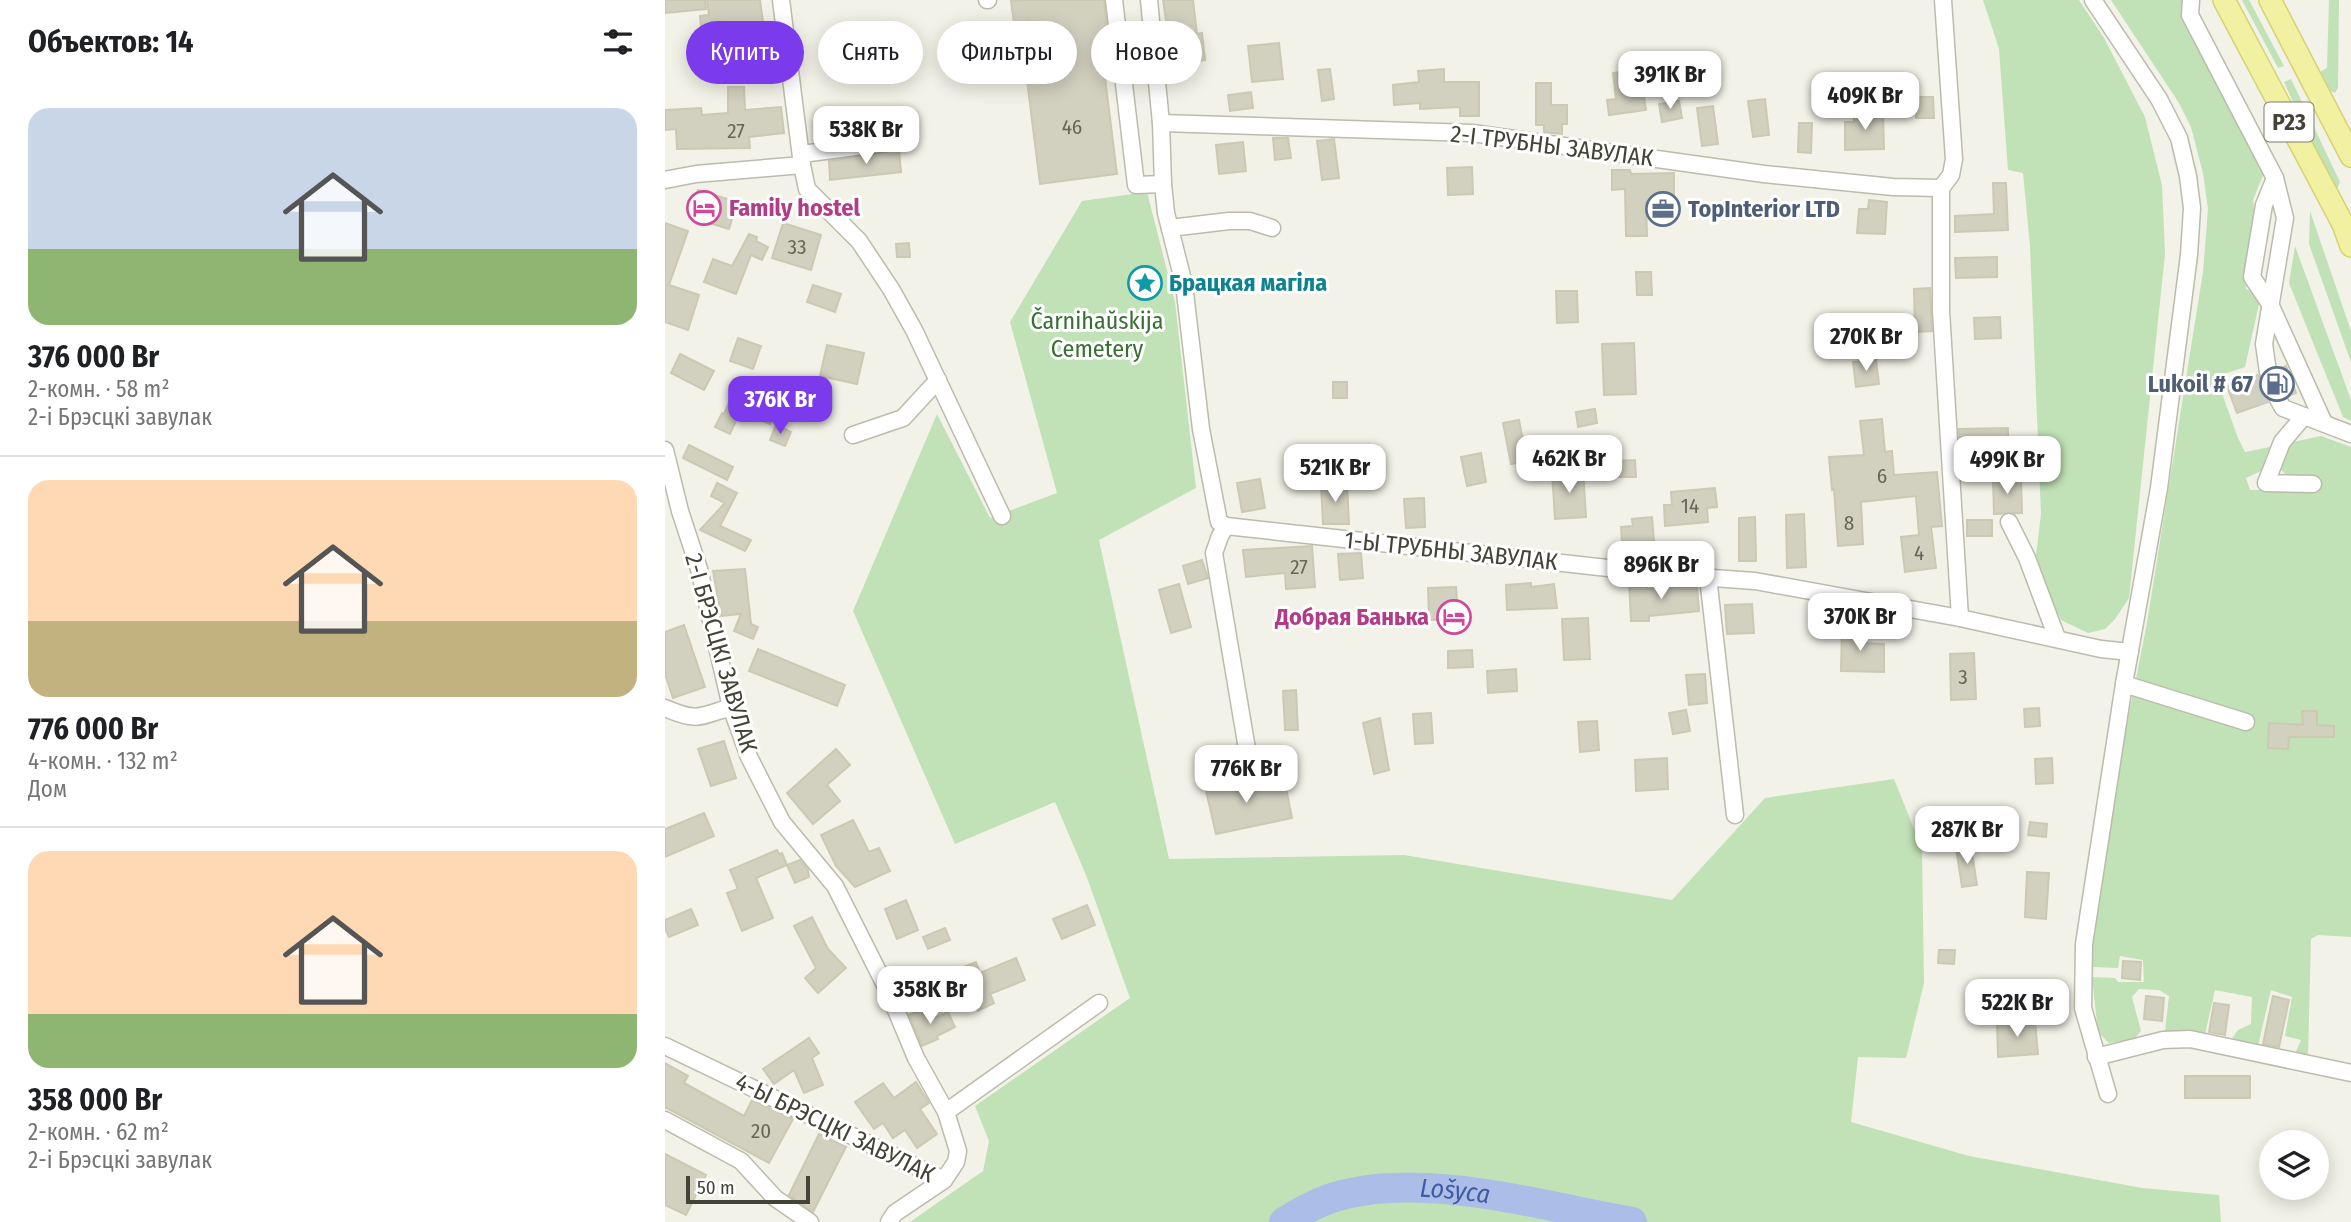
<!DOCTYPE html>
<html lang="ru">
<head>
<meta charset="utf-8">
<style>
  :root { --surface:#fff; --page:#f2f2f2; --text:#202124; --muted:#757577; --line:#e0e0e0; --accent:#7c3aed }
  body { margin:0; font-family:"Fira Sans Condensed",sans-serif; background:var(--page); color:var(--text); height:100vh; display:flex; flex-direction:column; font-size:26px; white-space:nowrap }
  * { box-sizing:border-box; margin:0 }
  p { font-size:23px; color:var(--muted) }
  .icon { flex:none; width:38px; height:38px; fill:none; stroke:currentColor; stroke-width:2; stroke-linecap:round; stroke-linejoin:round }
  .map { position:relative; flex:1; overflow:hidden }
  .drawer { display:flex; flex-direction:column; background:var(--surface); width:665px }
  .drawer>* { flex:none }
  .banner { position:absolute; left:21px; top:21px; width:665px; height:63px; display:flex; gap:14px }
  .buttons { position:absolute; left:1594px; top:1130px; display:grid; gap:14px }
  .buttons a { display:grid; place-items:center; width:70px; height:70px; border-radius:50%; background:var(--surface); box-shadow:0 4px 18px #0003; font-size:35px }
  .scale { position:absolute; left:21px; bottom:18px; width:124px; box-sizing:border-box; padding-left:7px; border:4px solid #444338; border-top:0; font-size:19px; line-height:24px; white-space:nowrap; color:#444338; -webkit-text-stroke:5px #fff; paint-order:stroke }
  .price { position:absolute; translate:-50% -60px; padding:0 16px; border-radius:14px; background:#fff; color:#222; font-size:23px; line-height:46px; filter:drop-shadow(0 2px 4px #0008) }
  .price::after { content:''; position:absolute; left:50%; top:42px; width:21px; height:16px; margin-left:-10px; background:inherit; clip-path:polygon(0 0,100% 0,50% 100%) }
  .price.selected { background:var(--accent); color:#fff }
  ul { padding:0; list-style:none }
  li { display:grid; align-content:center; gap:14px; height:371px; padding:0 28px }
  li+li { border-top:2px solid var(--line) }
  li span { display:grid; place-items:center; height:217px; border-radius:21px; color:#555 }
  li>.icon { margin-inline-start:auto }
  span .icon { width:126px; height:126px; fill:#fffc; stroke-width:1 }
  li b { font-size:30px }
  h2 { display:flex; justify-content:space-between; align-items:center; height:84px; padding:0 28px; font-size:30px }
  .pill { padding:0 24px; border-radius:32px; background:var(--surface); box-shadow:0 4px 18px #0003; font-size:24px; line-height:63px }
  .pill.selected { background:var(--accent); color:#fff }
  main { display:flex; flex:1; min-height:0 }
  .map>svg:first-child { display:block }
</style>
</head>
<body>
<main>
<section class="drawer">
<h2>Объектов: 14<svg class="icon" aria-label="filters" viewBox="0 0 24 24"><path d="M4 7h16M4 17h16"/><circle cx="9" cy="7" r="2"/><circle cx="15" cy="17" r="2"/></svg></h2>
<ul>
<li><span style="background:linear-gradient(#c9d6e8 65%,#8fb573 0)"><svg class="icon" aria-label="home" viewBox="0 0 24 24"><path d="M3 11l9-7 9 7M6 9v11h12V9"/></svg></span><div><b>376 000 Br</b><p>2-комн. · 58 m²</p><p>2-і Брэсцкі завулак</p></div></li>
<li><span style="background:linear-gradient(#ffd9b3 65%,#c2b280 0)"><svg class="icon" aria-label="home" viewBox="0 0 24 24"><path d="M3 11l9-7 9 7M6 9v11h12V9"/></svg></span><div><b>776 000 Br</b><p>4-комн. · 132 m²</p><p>Дом</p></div></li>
<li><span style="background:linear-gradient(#ffd9b3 75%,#8fb573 0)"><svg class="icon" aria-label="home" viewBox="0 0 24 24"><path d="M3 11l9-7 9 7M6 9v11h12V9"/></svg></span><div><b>358 000 Br</b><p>2-комн. · 62 m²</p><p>2-і Брэсцкі завулак</p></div></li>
</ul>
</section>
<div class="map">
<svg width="1686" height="1222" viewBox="0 0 1686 1222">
  <rect width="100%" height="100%" fill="#f2f2e8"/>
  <g fill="#c1e1b6">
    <polygon points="1318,0 1414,0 1439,38 1480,117 1497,185 1500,254 1464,598 1450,619 1440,629 1423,633 1396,620 1370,564 1376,514 1365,246 1358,173 1343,170 1334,49"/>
    <polygon points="1446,0 1518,0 1599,173 1588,200 1592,223 1589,254 1581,289 1593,293 1594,304 1580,367 1553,376 1552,380 1573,438 1580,452 1605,447 1596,471 1581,478 1585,490 1655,490 1656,478 1620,474 1615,468 1623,443 1656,436 1686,447 1686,937 1653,935 1646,939 1643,1055 1630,1054 1636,1040 1620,1036 1627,997 1606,990 1593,1046 1567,1038 1573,1030 1586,1024 1587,997 1550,990 1540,1034 1500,1031 1504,996 1494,990 1474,989 1467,997 1476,1031 1469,1039 1444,1043 1433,1032 1427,977 1450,978 1453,982 1479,982 1478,960 1455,956 1453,968 1428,967 1427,948 1431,901 1452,774 1482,623 1538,272 1543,209 1538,173 1526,127 1514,103"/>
    <polygon points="1577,0 1584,0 1619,66 1613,68"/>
    <polygon points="1664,0 1674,0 1673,88 1670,93 1662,89 1655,72 1662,68"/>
    <polygon points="1626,79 1675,182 1672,189 1670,190 1666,186 1619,82"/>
    <polygon points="482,192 510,302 531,488 434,540 504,859 739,855 1007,900 1100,798 1229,779 1257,849 1259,983 1241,1058 1193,1057 1186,1122 1304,1156 1477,1188 1554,1195 1556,1222 245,1222 318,1171 324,1141 310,1106 465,998 421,875 390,802 290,844 188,611 272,414 325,518 392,493 345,322 417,201"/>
    <polygon points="1645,211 1686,331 1686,362 1644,244"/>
    <polygon points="1630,246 1686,400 1686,421 1678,417 1624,283"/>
  </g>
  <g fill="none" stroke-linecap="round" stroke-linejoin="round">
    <path stroke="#acbee7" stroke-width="30" id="s1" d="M619,1222C632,1214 646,1206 661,1200C751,1168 876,1206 967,1222"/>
  </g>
  <g fill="#d2d0bf" stroke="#ccc9b3" stroke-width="2">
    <polygon points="0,0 40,0 41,9 0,13"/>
    <polygon points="42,0 95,0 99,30 37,37 35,16 44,15"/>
    <polygon points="354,0 439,0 445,53 437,54 452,174 375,184 362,80 371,78 364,21 349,23 346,1"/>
    <polygon points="498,0 528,0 532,34 537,33 540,60 511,63 506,21 501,21"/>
    <polygon points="614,43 618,79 587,82 583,46"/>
    <polygon points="665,69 669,99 657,101 653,70"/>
    <polygon points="779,69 779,82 814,82 814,116 795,116 795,107 755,109 755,103 729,105 728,85 754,82 753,71"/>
    <polygon points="975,69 981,110 944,115 942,100 951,99 948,73"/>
    <polygon points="871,83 886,83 886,105 902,105 902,124 897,124 897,134 879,132 879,125 871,125"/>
    <polygon points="63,87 79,87 80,110 116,107 119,133 84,137 85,148 12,149 11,129 0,130 0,110 36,108 37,115 63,113"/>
    <polygon points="586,92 588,108 565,111 563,95"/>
    <polygon points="1251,97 1268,97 1269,118 1251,118"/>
    <polygon points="1100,99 1104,135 1088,137 1083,101"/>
    <polygon points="1014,101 1017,118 997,122 994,104"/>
    <polygon points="1048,106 1053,144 1037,146 1032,108"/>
    <polygon points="1189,112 1218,112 1219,149 1180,150 1180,122 1189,122"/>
    <polygon points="1134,123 1147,123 1146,153 1133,152"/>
    <polygon points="608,138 623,138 626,158 610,160"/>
    <polygon points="669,139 674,178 657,180 652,141"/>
    <polygon points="578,142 581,171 554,174 551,145"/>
    <polygon points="234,150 236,172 165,180 164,161"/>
    <polygon points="807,167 808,194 783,195 782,168"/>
    <polygon points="947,170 965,170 966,174 1009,173 1009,201 981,202 982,236 961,236 960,189 947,190"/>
    <polygon points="1328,183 1341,183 1343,230 1290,232 1290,216 1329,214"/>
    <polygon points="33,190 72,202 64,229 24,217"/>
    <polygon points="1204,200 1222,202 1220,234 1192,233 1194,209 1203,209"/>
    <polygon points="0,223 23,231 4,285 34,295 23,330 0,322"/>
    <polygon points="118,223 156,235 146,270 107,258"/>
    <polygon points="84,234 92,237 91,241 103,247 97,260 86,255 71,294 39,282 48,259 67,266"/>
    <polygon points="244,243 245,257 232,257 231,244"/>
    <polygon points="1332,257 1332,277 1291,278 1290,258"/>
    <polygon points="971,272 986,272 987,295 972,295"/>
    <polygon points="148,285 176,294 170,312 142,302"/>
    <polygon points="1265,288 1267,331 1250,332 1249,289"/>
    <polygon points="891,291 912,291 913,322 892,323"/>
    <polygon points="1335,317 1336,338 1310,339 1309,318"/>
    <polygon points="73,338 96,346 88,369 65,361"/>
    <polygon points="969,343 971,394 939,395 937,344"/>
    <polygon points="162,345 199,353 192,384 155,376"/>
    <polygon points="15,354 49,371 39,390 6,373"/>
    <polygon points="1211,360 1214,384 1191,387 1188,362"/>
    <polygon points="1621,366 1631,393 1623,396 1618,390 1609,390 1604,394 1603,402 1572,413 1562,386 1593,375 1598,381 1605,382 1612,377 1613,369"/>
    <polygon points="74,379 117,397 105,424 75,412 65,434 50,427 57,413 59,414"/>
    <rect x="668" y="382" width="14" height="16"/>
    <polygon points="930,409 932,423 913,427 911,412"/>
    <polygon points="1217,419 1220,452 1227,451 1229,475 1272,472 1277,526 1266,527 1271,568 1240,572 1236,537 1254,535 1251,496 1196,502 1198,544 1173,546 1169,489 1167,490 1164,457 1199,455 1195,421"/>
    <polygon points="854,420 862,461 846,464 838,423"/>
    <polygon points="111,425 126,432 120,446 105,440"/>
    <polygon points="1343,428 1343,449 1332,450 1333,475 1305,476 1304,449 1295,449 1294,429"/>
    <polygon points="24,445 68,467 62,480 18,458"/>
    <polygon points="816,453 821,482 802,486 796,457"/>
    <polygon points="970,460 971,477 951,477 951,461"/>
    <polygon points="918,470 921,517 890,519 887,472"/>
    <polygon points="595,479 600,508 577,512 572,483"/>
    <polygon points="1356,479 1357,513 1329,514 1328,480"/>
    <polygon points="52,483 72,493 55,526 86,540 80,551 35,530 60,503 46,496"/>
    <polygon points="682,483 684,524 658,524 656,484"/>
    <polygon points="1050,488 1052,507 1042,508 1043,522 1000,526 999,505 1007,505 1006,492"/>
    <polygon points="759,498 760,527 741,528 739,499"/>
    <polygon points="1139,514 1141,567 1122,568 1121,515"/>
    <polygon points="987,517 990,553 958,556 956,527 968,526 967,519"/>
    <polygon points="1090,517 1091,561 1074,561 1074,518"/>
    <rect x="1302" y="520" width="25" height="16"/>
    <polygon points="647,546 650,587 621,589 620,573 581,577 578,550"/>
    <polygon points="696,553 698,578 675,580 673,554"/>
    <polygon points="537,560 543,578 523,584 518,566"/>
    <polygon points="80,569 86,624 93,627 88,639 69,631 76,614 56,616 48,571"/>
    <polygon points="964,581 982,583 982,589 1014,586 1032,587 1034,611 984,616 984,621 966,621"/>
    <polygon points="866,583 866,587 889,584 892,608 842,610 841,585"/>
    <polygon points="514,584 526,627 506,633 494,590"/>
    <polygon points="791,587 793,619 764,620 763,588"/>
    <polygon points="1087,604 1089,633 1062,634 1060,605"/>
    <polygon points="923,618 925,659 899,660 897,619"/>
    <polygon points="19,625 40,687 8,698 0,674 0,632"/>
    <polygon points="1177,627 1194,627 1194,643 1219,644 1219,672 1176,671"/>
    <polygon points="93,649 180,685 172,706 84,671"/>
    <polygon points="807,650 808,667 783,668 783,651"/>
    <polygon points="1309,653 1311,699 1286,700 1285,654"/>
    <polygon points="851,669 852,691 823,693 822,671"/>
    <polygon points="1040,674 1042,703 1024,705 1021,675"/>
    <polygon points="631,690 633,730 620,730 618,691"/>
    <polygon points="1374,708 1375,726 1360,727 1359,709"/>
    <polygon points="1021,710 1025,731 1008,734 1004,713"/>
    <polygon points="1637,711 1652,711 1652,725 1669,726 1669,737 1624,737 1623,749 1603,748 1604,723 1638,725"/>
    <polygon points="766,713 768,743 750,744 748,714"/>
    <polygon points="715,718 724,770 709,774 698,723"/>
    <polygon points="932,721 934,750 915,752 913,722"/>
    <polygon points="59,741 71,778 46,786 33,749"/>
    <polygon points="171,749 185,765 162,785 175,801 148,824 122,793"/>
    <polygon points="1002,758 1003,789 971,791 970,760"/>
    <polygon points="1387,758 1388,783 1371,784 1370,759"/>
    <polygon points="568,775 571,792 620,783 627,818 551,834 539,782"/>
    <polygon points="39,813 49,836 0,857 0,829"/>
    <polygon points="188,820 204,852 214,848 225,871 190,887 171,866 156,835"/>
    <polygon points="1365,822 1382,824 1381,837 1363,835"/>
    <polygon points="1306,846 1312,885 1297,887 1291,848"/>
    <polygon points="112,850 115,855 117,853 122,865 91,878 108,918 77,931 62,893 73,889 65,870"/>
    <polygon points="135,860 143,870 144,877 130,883 122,865"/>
    <polygon points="1362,872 1384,873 1381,919 1360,917"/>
    <polygon points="241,900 253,930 232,939 220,909"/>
    <polygon points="422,905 430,925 397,939 388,919"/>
    <polygon points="26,909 33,925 4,937 0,928 0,920"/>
    <polygon points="147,917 163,949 181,968 153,993 140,978 151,968 129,926"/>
    <polygon points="280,928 285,940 263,949 258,937"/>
    <polygon points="1274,950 1290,950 1289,964 1273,963"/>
    <polygon points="351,958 360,980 325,994 329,1003 313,1011 299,981 294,983 289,971 311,962 315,973"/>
    <polygon points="1458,961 1476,962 1475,980 1457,978"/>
    <polygon points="1481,996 1499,998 1497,1021 1479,1019"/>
    <polygon points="1608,996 1624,1000 1614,1047 1598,1044"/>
    <polygon points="1549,1003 1564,1005 1560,1035 1544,1032"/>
    <polygon points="260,1008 265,1020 283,1012 290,1027 272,1036 273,1039 257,1046 244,1015"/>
    <polygon points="1370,1021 1373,1054 1333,1057 1332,1023"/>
    <polygon points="144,1038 154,1053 147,1058 158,1085 139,1093 129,1070 109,1084 98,1069"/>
    <polygon points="0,1063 23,1076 19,1083 79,1116 87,1100 128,1119 104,1163 0,1107"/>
    <rect x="1520" y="1076" width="65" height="22"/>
    <polygon points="251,1082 264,1103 255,1109 272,1134 252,1148 240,1130 228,1138 218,1123 209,1129 190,1102 218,1083 229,1098"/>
    <polygon points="154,1134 181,1147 148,1212 124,1195"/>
    <polygon points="0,1154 41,1175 21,1215 0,1205"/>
  </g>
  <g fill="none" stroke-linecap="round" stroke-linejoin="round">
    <g stroke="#cfcfc5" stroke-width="16" stroke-dasharray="16 8" stroke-linecap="butt">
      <polyline points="1613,369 1623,396"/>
      <polyline points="1592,376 1601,403"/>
    </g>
    <g stroke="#bcbbac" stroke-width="19">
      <g id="minor">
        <polyline points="322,0 323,0"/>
        <polyline points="449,0 471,185 498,184"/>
        <polyline points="484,0 496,123 498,184 501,213 519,284 536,429 554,522 561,526"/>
        <polyline points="1278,0 1289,159 1286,175 1276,188 1276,311 1295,618"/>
        <polyline points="1428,0 1494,99 1514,138 1523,176 1527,208 1524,255 1494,488 1459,684 1419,944 1418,1008 1443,1094"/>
        <polyline points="1526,0 1525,15 1610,178 1620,218 1599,344 1603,372"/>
        <polyline points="496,123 807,133 1099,174 1228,187 1276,188"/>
        <polyline points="137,154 221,143"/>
        <polyline points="137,165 142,189 194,241 226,289 249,330 337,516"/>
        <polyline points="1610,178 1599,205 1587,277 1605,304 1659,423"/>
        <polyline points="0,180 31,174 137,165 116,0"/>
        <polyline points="505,228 564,221 585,221 607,228"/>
        <polyline points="1613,399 1618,408 1686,434"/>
        <polyline points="1639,416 1617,442 1601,483 1648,484"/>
        <polyline points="188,435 238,418 273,380"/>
        <polyline points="0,450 15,511 34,569 66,707 84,757 117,822 170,886 223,991 251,1058 281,1112 293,1151 291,1162 279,1180"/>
        <polyline points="1344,522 1362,558 1392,638"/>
        <polyline points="561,526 1006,575 1090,581 1295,618 1436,649 1465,652"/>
        <polyline points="561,526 555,536 549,553 582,749"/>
        <polyline points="1043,577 1070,815"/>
        <polyline points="1459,684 1581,722"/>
        <path d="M0,708C33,722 33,717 66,707"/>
        <polyline points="0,1046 279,1180 230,1213 224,1222"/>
        <polyline points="1431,1057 1498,1040 1525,1039 1686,1073"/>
        <polyline points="281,1112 434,1003"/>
        <polyline points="0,1120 76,1161 110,1198 145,1222"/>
      </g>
    </g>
    <g stroke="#d5d373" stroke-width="24">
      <g id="major">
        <polyline points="1559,0 1678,224 1686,246"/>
        <polyline points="1605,0 1686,156"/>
      </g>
    </g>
    <use href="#minor" stroke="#fff" stroke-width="16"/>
    <use href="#major" stroke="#f2f1a1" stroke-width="21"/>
  </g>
  <defs>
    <g id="hotel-ring" transform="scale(1.75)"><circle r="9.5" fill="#fff" stroke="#d1479c" stroke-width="1.5"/><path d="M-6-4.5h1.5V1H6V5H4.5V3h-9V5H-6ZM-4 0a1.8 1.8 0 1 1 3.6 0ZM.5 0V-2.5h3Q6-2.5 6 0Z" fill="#d1479c"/></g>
    <g id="office-ring" transform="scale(1.75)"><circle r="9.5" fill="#fff" stroke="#5c6f8a" stroke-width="1.5"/><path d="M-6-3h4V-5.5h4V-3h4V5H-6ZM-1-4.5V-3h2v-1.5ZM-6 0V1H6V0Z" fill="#5c6f8a"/></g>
    <g id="sight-ring" transform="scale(1.75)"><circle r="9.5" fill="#fff" stroke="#0f9aa8" stroke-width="1.5"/><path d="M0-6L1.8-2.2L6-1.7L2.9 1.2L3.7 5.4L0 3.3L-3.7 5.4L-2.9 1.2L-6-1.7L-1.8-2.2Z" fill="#0f9aa8"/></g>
    <g id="fuel-ring" transform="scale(1.75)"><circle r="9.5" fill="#fff" stroke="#5c6f8a" stroke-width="1.5"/><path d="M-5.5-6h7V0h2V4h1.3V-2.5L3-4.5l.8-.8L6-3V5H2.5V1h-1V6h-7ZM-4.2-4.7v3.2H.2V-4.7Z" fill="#5c6f8a"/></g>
  </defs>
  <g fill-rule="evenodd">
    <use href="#hotel-ring" x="39" y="208"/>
    <use href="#office-ring" x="998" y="209"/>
    <use href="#sight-ring" x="480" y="283"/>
    <use href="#fuel-ring" x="1612" y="384"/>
    <use href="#hotel-ring" x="789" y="617"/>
  </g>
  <g text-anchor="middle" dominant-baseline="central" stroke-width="6" stroke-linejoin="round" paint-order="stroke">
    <g font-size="21" fill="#68665a">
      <text x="407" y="127">46</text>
      <text x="71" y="131">27</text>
      <text x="132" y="247">33</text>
      <text x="1217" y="476">6</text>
      <text x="1025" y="506">14</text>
      <text x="1184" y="523">8</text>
      <text x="1254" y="553">4</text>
      <text x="634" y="567">27</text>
      <text x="1298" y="677">3</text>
      <text x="96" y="1131">20</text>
    </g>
    <rect fill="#fff" stroke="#7c7b74" stroke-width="2" x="1599.5" y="102.5" width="49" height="39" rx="5"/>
    <g font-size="23" font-weight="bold" fill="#444338">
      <text x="1624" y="122">Р23</text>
    </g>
    <g font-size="24" fill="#444338" stroke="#fff">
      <text transform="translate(887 146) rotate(7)">2-І ТРУБНЫ ЗАВУЛАК</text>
      <text transform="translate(786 551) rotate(6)">1-Ы ТРУБНЫ ЗАВУЛАК</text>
      <text transform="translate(56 653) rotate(74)">2-І БРЭСЦКІ ЗАВУЛАК</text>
      <text transform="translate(170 1128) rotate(26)">4-Ы БРЭСЦКІ ЗАВУЛАК</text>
    </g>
    <g font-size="24" font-weight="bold" fill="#b23c85" stroke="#fff" text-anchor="start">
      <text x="64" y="208">Family hostel</text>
      <text x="764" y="617" text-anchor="end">Добрая Банька</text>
    </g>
    <g font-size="24" font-weight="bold" fill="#4e5e75" stroke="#fff" text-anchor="start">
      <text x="1023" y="209">TopInterior LTD</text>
      <text x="1588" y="384" text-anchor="end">Lukoil # 67</text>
    </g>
    <g font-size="24" font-weight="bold" fill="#0d838f" stroke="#fff" text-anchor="start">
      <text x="504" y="283">Брацкая магіла</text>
    </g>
    <g font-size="24" fill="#386f32" stroke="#fff">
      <text x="432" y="321">Čarnihaŭskija<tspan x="432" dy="28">Cemetery</tspan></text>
    </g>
    <g font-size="26" font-style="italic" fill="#3e5ca3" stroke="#fff">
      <text stroke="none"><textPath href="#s1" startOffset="178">Lošyca</textPath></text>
    </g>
  </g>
</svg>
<div class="buttons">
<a><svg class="icon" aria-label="layers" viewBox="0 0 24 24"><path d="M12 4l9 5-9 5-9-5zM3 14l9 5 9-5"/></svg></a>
</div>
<div class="scale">50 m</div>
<b class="price" style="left:1005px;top:111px">391K Br</b>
<b class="price" style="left:1200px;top:132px">409K Br</b>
<b class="price" style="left:201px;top:166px">538K Br</b>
<b class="price" style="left:1201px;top:373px">270K Br</b>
<b class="price selected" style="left:115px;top:436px">376K Br</b>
<b class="price" style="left:904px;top:495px">462K Br</b>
<b class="price" style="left:1342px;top:496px">499K Br</b>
<b class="price" style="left:670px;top:504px">521K Br</b>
<b class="price" style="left:996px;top:601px">896K Br</b>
<b class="price" style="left:1195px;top:653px">370K Br</b>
<b class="price" style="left:581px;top:805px">776K Br</b>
<b class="price" style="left:1302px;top:866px">287K Br</b>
<b class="price" style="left:265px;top:1026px">358K Br</b>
<b class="price" style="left:1352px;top:1039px">522K Br</b>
<div class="banner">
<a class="pill selected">Купить</a>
<a class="pill">Снять</a>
<a class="pill">Фильтры</a>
<a class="pill">Новое</a>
</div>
</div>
</main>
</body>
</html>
